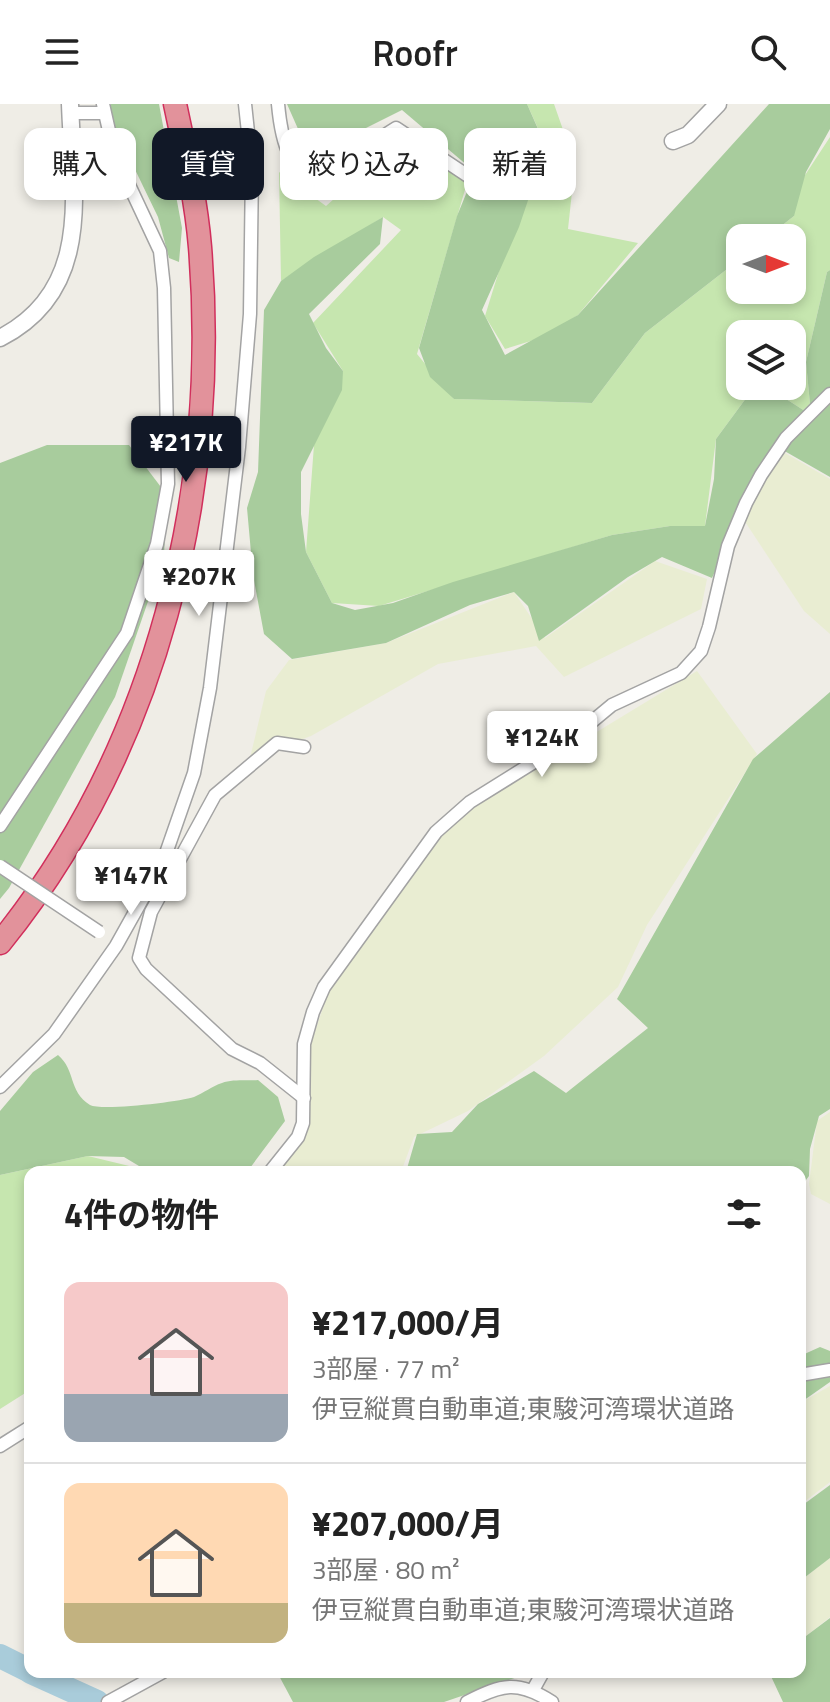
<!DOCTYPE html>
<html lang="ja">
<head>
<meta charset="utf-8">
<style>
  :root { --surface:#fff; --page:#f2f2f2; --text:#222; --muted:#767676; --line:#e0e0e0; --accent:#111827 }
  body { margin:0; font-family:"Titillium Web","Noto Sans JP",sans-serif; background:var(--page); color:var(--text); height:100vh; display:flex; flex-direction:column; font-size:30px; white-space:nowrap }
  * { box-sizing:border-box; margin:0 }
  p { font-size:26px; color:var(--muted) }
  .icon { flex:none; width:44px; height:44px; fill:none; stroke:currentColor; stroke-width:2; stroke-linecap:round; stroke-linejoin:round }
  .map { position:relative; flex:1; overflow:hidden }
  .side { position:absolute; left:24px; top:1062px; width:782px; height:512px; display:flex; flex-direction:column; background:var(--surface); border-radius:16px; box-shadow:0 4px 12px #0003 }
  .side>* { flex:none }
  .hud { position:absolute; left:24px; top:24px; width:782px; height:72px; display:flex; gap:16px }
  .needle { width:52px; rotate:90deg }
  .buttons { position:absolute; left:726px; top:120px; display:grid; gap:16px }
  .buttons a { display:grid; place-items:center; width:80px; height:80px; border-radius:16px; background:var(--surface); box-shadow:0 4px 12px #0003; font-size:40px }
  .price { position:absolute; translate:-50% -68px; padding:0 18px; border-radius:8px; background:#fff; color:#222; font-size:26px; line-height:52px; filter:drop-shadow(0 2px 4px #0008) }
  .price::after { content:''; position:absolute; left:50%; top:48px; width:24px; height:18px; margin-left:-12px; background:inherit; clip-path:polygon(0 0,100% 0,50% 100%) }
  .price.current { background:var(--accent); color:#fff }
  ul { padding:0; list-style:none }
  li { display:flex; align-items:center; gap:24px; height:200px; padding:0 40px }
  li+li { border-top:2px solid var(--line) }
  li span { display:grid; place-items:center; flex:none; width:224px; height:160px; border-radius:16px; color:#555 }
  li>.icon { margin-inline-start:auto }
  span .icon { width:96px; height:96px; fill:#fffc; stroke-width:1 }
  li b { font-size:34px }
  h2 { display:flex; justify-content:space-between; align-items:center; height:96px; padding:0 40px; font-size:34px }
  .tag { padding:0 28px; border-radius:16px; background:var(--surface); box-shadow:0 4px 12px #0003; font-size:28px; line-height:72px }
  .tag.current { background:var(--accent); color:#fff }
  header { display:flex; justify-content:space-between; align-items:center; height:104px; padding:0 40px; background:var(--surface); font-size:36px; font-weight:600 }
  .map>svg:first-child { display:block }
</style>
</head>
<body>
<header><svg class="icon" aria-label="menu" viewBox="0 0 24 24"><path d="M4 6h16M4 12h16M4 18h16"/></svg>Roofr<svg class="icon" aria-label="search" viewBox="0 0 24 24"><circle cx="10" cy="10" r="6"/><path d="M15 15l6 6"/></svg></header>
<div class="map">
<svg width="830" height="1598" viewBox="0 0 830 1598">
  <rect width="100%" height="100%" fill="#efede6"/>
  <g fill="#e9edd2">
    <polygon points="785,349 830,375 830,530 804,507 736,404"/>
    <polygon points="655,457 707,475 701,505 564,573 536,542 438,560 311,632 250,654 266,587 289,556 386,539 514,488 545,534"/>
    <polygon points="697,567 757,650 647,821 618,883 544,952 468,1007 414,1033 401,1068 277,1068 303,1019 304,960 334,871 447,719"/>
    <polygon points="830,1008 830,1100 811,1090 809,1080 817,1017"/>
    <polygon points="830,1282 830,1378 800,1401 800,1299"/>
    <polygon points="830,1454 830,1513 806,1532 800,1524 800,1477"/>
  </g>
  <g fill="#c6e6af">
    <polygon points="527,0 554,0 575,60 568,125 638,139 578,211 547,232 505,245 485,212 541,31"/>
    <polygon points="830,33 830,166 827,168 806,258 811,311 766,282 792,282 792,230 740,230 740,282 755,282 716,335 705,422 670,422 612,431 379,502 332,499 306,448 314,341 343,267 313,219 401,126 383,113 281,177 279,68 326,102 397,39 469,72 417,250 454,295 592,299 645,229 740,155 740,186 792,186 792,134 766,134 794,112 792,91"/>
    <polygon points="88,1052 154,1068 30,1068 30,1286 0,1305 0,1071"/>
  </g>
  <g fill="#a8cc9d">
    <polygon points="111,0 159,0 182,124 179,158 169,154 158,113 111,16"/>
    <polygon points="287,0 527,0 546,43 519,123 482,206 505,251 578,211 769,0 830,0 830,25 806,68 794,112 766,134 740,134 740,155 645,229 592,299 454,295 430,273 419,244 457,112 475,68 402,6 310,52"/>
    <polygon points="383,113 380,140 309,210 326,244 343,267 342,286 301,368 301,410 306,448 332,499 355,506 393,499 453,478 612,431 670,422 705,422 714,375 716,335 755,282 766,282 811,311 806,258 827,168 830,166 830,373 781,345 749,392 712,474 662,453 628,473 539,537 528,502 514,488 470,501 386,539 292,555 264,530 253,471 247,404 258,368 264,206 281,177 314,153"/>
    <polygon points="47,341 129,341 167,391 164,451 115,593 9,784 0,795 0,359"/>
    <polygon points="830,588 830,1005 819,1012 810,1045 809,1072 800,1084 800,1068 406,1068 417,1030 452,1028 478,1000 534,967 566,989 648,924 617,895 753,655"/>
    <path d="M58,951C76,966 68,987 90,1001C102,1007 179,998 194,993C204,989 212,982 222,979C232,975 247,977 258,976L278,993L285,1017L247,1068H149L124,1053L88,1052L0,1071V1007L33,968Z"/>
    <polygon points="820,1243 830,1247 830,1278 800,1299 800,1252"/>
    <polygon points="830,1381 830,1454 800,1477 800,1403"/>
    <polygon points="830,1514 830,1598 783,1598 769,1568 800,1568 800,1524 806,1532"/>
    <polygon points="277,1568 532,1568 444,1598 293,1598"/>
  </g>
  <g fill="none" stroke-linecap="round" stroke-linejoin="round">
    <g stroke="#a9ccda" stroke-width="24">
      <polyline points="0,1552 30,1567"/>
      <polyline points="31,1568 97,1598"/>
    </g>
    <g stroke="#a3a3a3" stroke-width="15">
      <g id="minor">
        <path d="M278,0C288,109 335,62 396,24L474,76"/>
        <polyline points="70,9 104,9"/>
        <polyline points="0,722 127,529 157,440 168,380 164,184 160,147 114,49 103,0"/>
        <polyline points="0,983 54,930 116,842 163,758 194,669 210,584 239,343 250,210 252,66 245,0"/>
        <polyline points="304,994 260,959 232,945 146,865 139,854 151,808 215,691 277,639 304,643"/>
        <polyline points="270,1068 298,1033 303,1019 304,940 313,908 324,883 436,728 470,698 571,635 612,601 681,569 701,547 709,523 728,442 746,399 761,371 786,334 830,290"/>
        <polyline points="800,1271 830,1266"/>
        <polyline points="0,1342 30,1323"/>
        <polyline points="533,1586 543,1568"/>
        <polyline points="108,1598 163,1568"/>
        <path d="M467,1598C502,1580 518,1576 552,1598"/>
      </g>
    </g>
    <g stroke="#a3a3a3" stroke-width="19">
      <g id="tertiary">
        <polyline points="673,37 688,31 718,0"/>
        <path d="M0,234C94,186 73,88 70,0"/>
      </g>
    </g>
    <g stroke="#d12f5c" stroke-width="25">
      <path id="motorway" d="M0,839C157,645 220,389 200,143C196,95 185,47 175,0"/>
    </g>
    <use href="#minor" stroke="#fff" stroke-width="12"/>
    <use href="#tertiary" stroke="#fff" stroke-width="16"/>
    <use href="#motorway" stroke="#e2929b" stroke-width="22"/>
    <g stroke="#a3a3a3" stroke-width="15" stroke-linecap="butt">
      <polyline id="minor-bridge" points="0,762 99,828"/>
    </g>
    <use href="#minor-bridge" stroke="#fff" stroke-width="12"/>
  </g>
</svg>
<div class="buttons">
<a><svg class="needle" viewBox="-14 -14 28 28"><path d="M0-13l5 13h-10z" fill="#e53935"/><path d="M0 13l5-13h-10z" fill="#767676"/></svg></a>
<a><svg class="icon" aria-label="layers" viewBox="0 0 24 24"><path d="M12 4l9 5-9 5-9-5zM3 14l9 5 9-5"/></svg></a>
</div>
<b class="price current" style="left:186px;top:380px">¥217K</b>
<b class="price" style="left:199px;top:514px">¥207K</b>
<b class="price" style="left:542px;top:675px">¥124K</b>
<b class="price" style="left:131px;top:813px">¥147K</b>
<div class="hud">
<a class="tag">購入</a>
<a class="tag current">賃貸</a>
<a class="tag">絞り込み</a>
<a class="tag">新着</a>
</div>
<section class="side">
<h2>4件の物件<svg class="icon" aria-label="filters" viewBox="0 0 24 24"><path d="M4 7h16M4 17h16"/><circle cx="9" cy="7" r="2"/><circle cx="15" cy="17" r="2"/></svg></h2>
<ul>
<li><span style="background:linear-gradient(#f6c9c9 70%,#9aa5b1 0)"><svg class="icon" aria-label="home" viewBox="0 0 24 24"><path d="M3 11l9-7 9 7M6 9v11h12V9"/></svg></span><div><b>¥217,000/月</b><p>3部屋 · 77 m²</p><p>伊豆縦貫自動車道;東駿河湾環状道路</p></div></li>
<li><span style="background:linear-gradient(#ffd9b3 75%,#c2b280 0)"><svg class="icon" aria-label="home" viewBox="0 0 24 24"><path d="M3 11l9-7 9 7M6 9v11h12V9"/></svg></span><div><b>¥207,000/月</b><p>3部屋 · 80 m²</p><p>伊豆縦貫自動車道;東駿河湾環状道路</p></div></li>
</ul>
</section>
</div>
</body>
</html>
